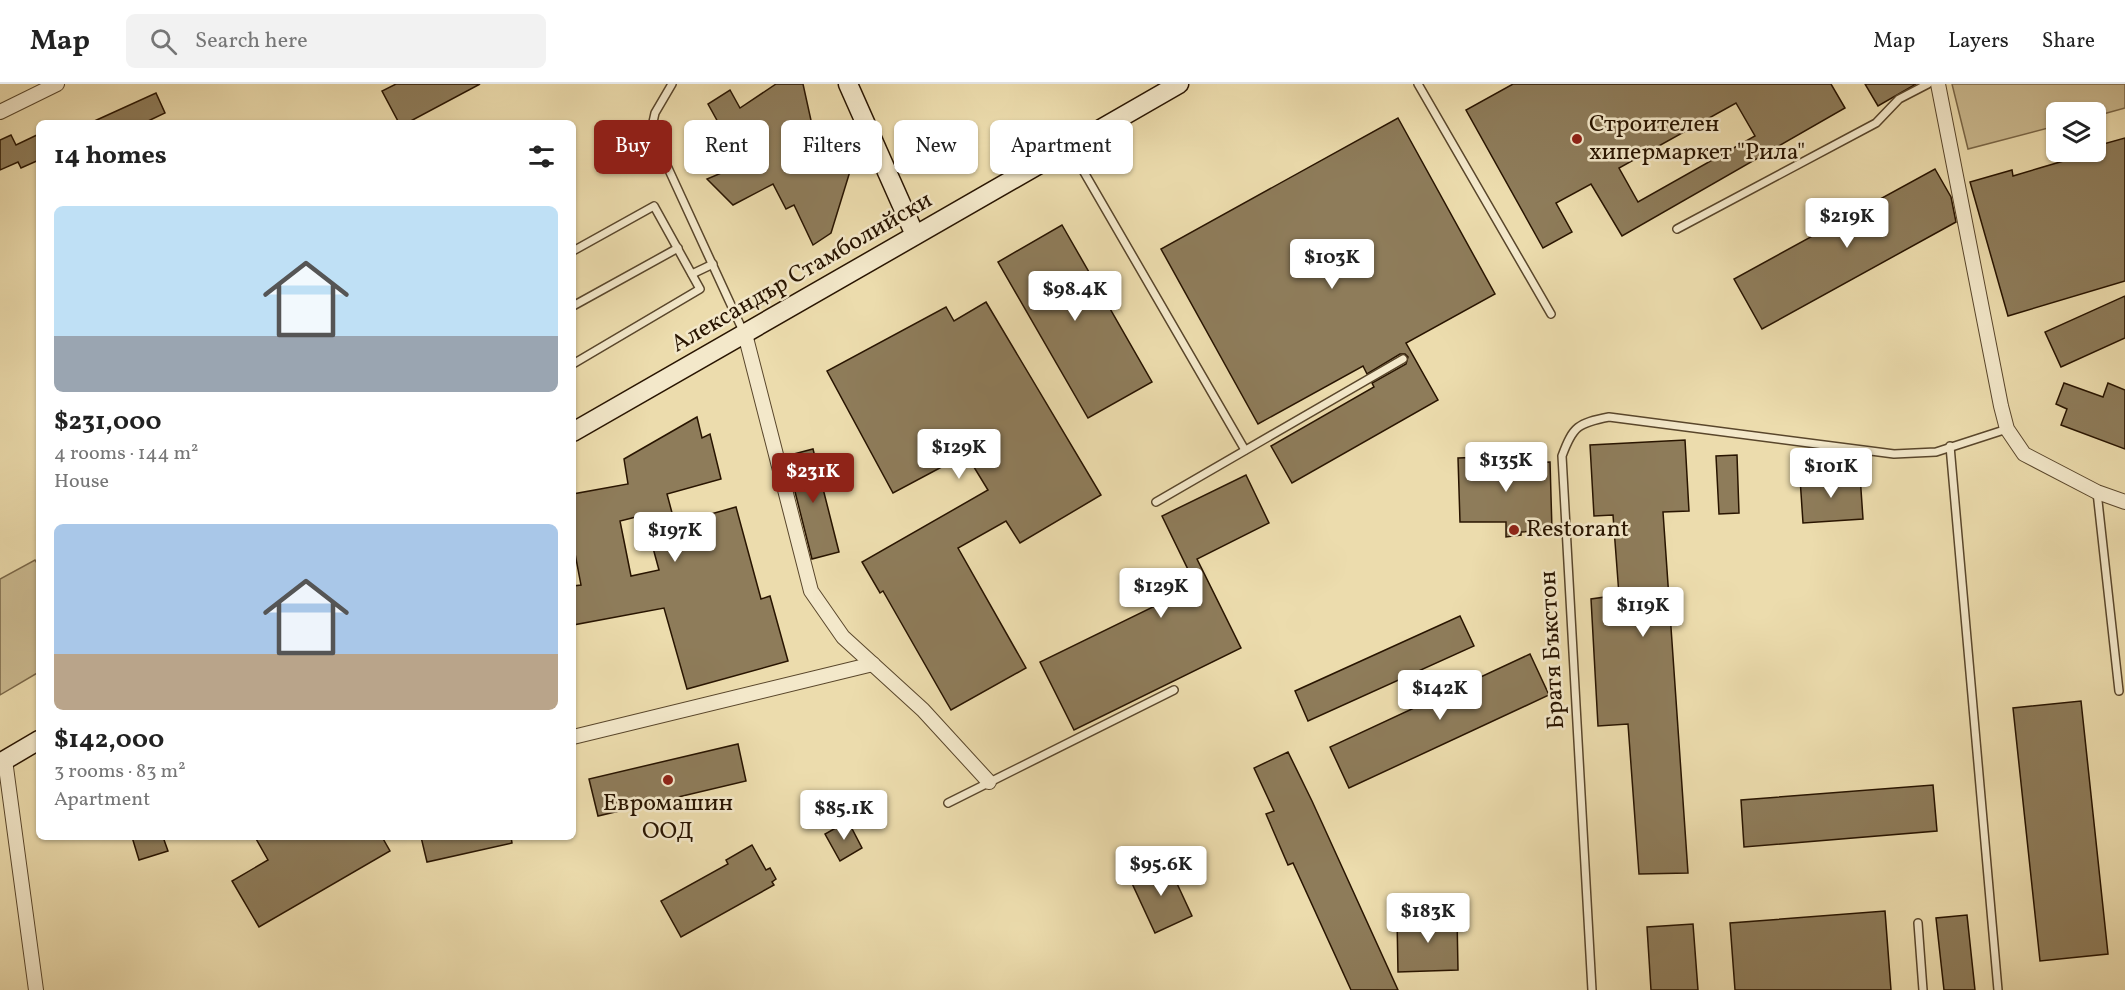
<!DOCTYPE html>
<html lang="en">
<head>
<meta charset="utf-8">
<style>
  :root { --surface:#fff; --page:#f2f2f2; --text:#222; --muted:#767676; --line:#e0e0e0; --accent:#8f2418 }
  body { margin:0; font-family:Vollkorn,serif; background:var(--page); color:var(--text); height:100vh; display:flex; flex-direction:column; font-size:22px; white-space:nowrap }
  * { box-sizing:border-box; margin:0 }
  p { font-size:20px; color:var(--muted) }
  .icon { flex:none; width:33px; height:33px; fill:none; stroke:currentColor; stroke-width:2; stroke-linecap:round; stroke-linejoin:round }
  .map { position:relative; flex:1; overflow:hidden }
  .side { position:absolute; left:36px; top:36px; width:540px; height:720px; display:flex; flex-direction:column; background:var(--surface); border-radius:9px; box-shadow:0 2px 4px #0004 }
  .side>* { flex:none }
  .banner { position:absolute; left:594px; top:36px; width:570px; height:54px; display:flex; gap:12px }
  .buttons { position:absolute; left:2046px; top:18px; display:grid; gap:12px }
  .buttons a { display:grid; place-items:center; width:60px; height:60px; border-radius:9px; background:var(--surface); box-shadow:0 2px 4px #0004; font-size:30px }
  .price { position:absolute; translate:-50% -51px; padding:0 14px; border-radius:6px; background:#fff; color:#222; font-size:20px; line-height:39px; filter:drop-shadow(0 2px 3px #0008) }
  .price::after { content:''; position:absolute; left:50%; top:36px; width:18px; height:14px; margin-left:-9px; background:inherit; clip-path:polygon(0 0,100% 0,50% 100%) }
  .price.active { background:var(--accent); color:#fff }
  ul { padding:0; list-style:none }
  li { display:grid; align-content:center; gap:12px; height:318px; padding:0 18px }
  li span { display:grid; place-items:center; height:186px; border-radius:9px; color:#555 }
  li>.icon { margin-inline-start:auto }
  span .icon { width:108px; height:108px; fill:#fffc; stroke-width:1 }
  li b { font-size:26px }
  h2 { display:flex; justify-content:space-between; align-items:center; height:72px; padding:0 18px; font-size:26px }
  .tag { padding:0 21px; border-radius:9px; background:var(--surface); box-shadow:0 2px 4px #0004; font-size:21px; line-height:54px }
  .tag.active { background:var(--accent); color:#fff }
  header { display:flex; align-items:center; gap:36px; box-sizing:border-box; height:84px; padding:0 30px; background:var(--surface); border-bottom:2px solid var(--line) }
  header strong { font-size:28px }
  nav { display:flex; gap:33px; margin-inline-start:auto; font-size:21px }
  .search { width:420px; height:54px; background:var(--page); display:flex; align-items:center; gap:15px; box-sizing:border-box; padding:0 21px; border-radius:9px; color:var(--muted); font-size:22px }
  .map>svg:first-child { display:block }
</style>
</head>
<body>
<header>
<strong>Map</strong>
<div class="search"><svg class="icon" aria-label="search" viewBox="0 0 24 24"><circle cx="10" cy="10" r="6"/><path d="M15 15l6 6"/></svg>Search here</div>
<nav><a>Map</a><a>Layers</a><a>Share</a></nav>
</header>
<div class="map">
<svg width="2125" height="906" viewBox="0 0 2125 906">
  <rect width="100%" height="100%" fill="#ecdcad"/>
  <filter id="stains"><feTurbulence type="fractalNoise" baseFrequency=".00333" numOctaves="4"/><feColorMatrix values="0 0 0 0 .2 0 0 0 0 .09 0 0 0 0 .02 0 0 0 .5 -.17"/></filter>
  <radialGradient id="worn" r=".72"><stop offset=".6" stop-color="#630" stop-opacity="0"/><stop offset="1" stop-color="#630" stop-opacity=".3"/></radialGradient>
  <g fill="#cbba90" stroke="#7a6748" stroke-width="1.5">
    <polygon points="1952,0 2125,0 2125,24 2096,32 2096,28 2056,28 2056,42 1968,65"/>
    <polygon points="35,476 39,483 39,588 0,611 0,495"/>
  </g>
  <g fill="#8e7c5a" stroke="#281400" stroke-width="1.5" fill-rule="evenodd">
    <polygon points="396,0 480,0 407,39 399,39 382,7"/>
    <polygon points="776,0 803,0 814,50 833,42 851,84 831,149 813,161 794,121 786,125 773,100 733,121 707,95 731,85 713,56 724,49 708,20 730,6 740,24"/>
    <path d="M1513,0H1831L1845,24L1622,152L1591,100L1556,119L1572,148L1543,164L1466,26ZM1736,19L1755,52L1638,118L1619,84Z"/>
    <polygon points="1865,0 1916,0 1878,22"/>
    <polygon points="156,9 165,29 144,39 90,39"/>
    <polygon points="1398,34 1495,210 1406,259 1438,316 1292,399 1271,362 1374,303 1372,299 1406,280 1408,273 1405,270 1400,270 1367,290 1363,282 1258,340 1161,165"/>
    <polygon points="39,50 39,76 21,84 18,78 0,86 0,56 11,51 16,61"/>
    <polygon points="2125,54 2125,197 2008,232 1970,98 2012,86 2013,92 2043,83 2084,71 2083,68 2096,68 2096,62"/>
    <polygon points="1935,85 1951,113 1956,138 1762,245 1734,195"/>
    <polygon points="1062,141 1152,298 1088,334 998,178"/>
    <polygon points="2125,212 2125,254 2061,283 2045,248"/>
    <polygon points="986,218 1101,411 1020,459 1006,437 958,464 1026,584 951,626 883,507 880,509 862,478 988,406 966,370 893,409 827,287 946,223 954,237"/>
    <polygon points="2064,299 2103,313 2108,299 2125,306 2125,365 2061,341 2067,325 2056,320"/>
    <path d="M697,333L702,354L710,350L721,395L667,410L675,440L736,423L761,515L770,512L788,577L687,605L664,524L573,541V502L581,501L573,459V410L628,400L624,375ZM644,431L659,486L631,492L620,437Z"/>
    <polygon points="1685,356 1689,427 1663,428 1688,789 1639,790 1628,640 1598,642 1591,515 1619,511 1613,431 1594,432 1590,361"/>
    <polygon points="813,365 839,468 812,475 786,372"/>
    <polygon points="1737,371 1739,429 1719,430 1716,372"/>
    <polygon points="1515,372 1516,379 1550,378 1552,446 1521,448 1521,451 1506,453 1506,438 1460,438 1458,374"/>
    <polygon points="1246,391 1269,439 1197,475 1241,564 1074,646 1040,578 1196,502 1162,432"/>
    <polygon points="1860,391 1863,435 1803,439 1800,394"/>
    <polygon points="1460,532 1474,562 1308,637 1295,607"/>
    <polygon points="1530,570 1549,611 1349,704 1330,663"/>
    <polygon points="2081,617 2108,870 2040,877 2013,624"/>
    <polygon points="738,660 746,697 598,732 589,695"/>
    <polygon points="1288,668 1312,717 1398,906 1351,906 1293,779 1288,781 1266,730 1274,727 1254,684"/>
    <polygon points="1933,701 1937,747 1744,763 1741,716"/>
    <polygon points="848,737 862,764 840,777 825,750"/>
    <polygon points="132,753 163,753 168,767 139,776"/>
    <polygon points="255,753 382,753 390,767 259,843 232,797 268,776"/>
    <polygon points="421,753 511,753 512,759 427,778"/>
    <polygon points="752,761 766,786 770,784 776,795 772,798 774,801 681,853 661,817 728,780 726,776"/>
    <polygon points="1167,778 1192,832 1155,849 1130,795"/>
    <polygon points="1885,827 1891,906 1735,906 1730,839"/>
    <polygon points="1967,831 1975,906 1944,906 1936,834"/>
    <polygon points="1457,832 1458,886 1398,888 1397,834"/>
    <polygon points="1693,840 1698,906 1651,906 1647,843"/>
  </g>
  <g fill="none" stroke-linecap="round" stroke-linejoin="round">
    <g stroke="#59462b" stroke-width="10">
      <g id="lane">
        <polyline points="672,0 655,29 651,47 743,247"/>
        <polyline points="1418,0 1551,230"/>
        <polyline points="1070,64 1245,366"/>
        <polyline points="1677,145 1876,39 1899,15 1928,0"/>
        <polyline points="573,167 654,122 700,205 573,280"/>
        <polyline points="692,190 713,180"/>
        <polyline points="573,222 678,164"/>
        <polyline points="1950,362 1998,906"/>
        <polyline points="2097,408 2119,607"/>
        <polyline points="1156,418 1403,275"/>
        <polyline points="948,719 1174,606"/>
        <polyline points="1918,839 1923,906"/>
        <path d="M1592,906L1562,372C1573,342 1578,339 1609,333L1894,370L1936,368L2007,345"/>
      </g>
    </g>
    <g stroke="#59462b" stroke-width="16">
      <g id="street">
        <polyline points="1938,0 2001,322 2007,345 2024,370 2097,408 2125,418"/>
        <polyline points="0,28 57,0"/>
        <polyline points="745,250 811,507 843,553 923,626 989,698"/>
        <polyline points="573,653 873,580"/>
        <polyline points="5,676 36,906"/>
      </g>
    </g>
    <g stroke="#281400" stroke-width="21">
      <g id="secondary">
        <polyline points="848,0 915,151"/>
        <polyline points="573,348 1179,0"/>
        <polyline points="0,679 39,656"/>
      </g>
    </g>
    <use href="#lane" stroke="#f3e8ca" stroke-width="7"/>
    <use href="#street" stroke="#f3e8ca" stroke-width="14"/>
    <use href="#secondary" stroke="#f3e8ca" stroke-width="18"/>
  </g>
  <g fill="#8f2418" stroke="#f3e8ca" stroke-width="2">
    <circle cx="1577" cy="55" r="6"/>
    <circle cx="1514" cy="446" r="6"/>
    <circle cx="668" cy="696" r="6"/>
  </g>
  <g text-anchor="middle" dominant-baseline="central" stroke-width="5" stroke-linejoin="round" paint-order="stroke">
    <g font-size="24" fill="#281400" stroke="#f3e8ca" text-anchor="start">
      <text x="1589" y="41">Строителен<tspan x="1589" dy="28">хипермаркет "Рила"</tspan></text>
      <text x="1526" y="446">Restorant</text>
      <text x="668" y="720" text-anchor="middle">Евромашин<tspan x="668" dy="28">ООД</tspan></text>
    </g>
    <g font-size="24" fill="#281400" stroke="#f3e8ca">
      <text transform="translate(802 189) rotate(-30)">Александър Стамболийски</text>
      <text transform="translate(1553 566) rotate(-93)">Братя Бъкстон</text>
    </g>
  </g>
  <rect width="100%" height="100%" filter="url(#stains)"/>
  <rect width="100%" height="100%" fill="url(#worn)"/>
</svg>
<div class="buttons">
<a><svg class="icon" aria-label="layers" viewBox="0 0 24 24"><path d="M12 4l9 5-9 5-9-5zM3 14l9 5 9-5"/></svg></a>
</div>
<b class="price" style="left:1847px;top:165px">$219K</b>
<b class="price" style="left:1332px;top:206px">$103K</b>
<b class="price" style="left:1075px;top:238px">$98.4K</b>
<b class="price" style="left:959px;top:396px">$129K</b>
<b class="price" style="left:1506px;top:409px">$135K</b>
<b class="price" style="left:1831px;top:415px">$101K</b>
<b class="price active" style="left:813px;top:420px">$231K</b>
<b class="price" style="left:675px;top:479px">$197K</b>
<b class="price" style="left:1161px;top:535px">$129K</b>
<b class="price" style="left:1643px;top:554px">$119K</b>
<b class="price" style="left:1440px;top:637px">$142K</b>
<b class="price" style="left:844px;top:757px">$85.1K</b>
<b class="price" style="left:1161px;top:813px">$95.6K</b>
<b class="price" style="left:1428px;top:860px">$183K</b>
<div class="banner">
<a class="tag active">Buy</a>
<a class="tag">Rent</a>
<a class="tag">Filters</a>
<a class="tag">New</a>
<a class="tag">Apartment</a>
</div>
<section class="side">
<h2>14 homes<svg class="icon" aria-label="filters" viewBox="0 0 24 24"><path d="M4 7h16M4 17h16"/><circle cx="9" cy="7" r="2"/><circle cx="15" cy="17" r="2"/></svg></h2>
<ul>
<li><span style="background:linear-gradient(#bfe0f5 70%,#9aa5b1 0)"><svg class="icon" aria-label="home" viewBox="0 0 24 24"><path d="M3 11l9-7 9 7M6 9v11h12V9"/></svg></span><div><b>$231,000</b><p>4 rooms · 144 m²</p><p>House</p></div></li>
<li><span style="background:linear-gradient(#a9c7e8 70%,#b9a48a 0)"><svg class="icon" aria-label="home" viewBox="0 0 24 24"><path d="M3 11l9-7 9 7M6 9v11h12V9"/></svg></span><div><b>$142,000</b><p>3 rooms · 83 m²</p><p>Apartment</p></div></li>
</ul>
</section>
</div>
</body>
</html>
